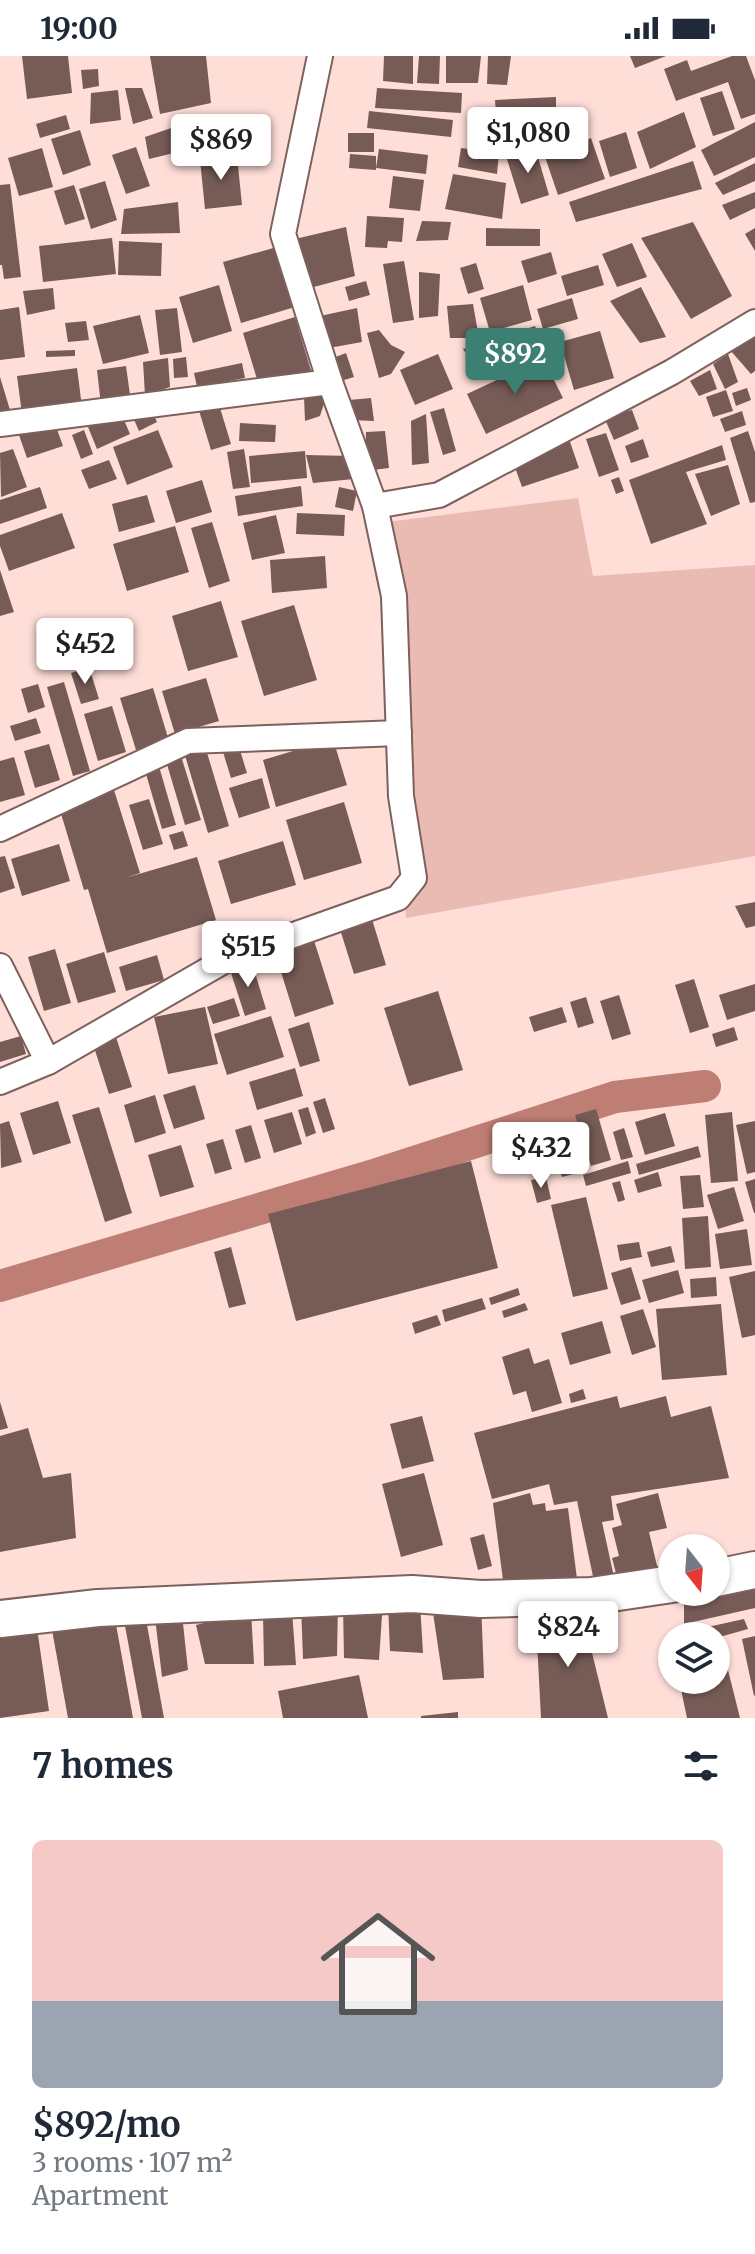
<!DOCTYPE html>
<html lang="en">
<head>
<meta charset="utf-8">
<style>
  :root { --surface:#fff; --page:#f2f2f3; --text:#1f2937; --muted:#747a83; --accent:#3c8073 }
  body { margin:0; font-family:Merriweather,serif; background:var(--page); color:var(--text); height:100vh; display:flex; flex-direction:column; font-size:30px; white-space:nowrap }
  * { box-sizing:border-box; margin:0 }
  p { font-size:26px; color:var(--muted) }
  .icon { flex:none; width:44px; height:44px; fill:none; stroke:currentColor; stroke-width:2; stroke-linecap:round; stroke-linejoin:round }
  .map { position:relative; height:1662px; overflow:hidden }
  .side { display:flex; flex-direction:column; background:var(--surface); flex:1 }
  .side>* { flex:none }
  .needle { width:52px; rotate:163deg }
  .buttons { position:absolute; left:658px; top:1478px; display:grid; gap:16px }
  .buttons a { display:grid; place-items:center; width:72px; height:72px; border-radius:50%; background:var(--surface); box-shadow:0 2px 6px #0004; font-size:40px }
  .price { position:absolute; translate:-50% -68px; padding:0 18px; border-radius:8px; background:#fff; color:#222; font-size:26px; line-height:52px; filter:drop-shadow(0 2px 4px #0008) }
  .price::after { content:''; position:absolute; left:50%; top:48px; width:24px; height:18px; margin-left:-12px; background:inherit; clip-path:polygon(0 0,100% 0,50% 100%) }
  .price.current { background:var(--accent); color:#fff }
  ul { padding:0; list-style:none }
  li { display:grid; align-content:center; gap:16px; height:424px; padding:0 32px }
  li span { display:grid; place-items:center; height:248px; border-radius:12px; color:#555 }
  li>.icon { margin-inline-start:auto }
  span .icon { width:144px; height:144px; fill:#fffc; stroke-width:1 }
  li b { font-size:34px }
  h2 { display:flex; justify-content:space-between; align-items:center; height:96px; padding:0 32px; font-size:34px }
  .status { display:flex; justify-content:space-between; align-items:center; height:56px; padding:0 40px; background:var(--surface); direction:ltr }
  .status svg { height:22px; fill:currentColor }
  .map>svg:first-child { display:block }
</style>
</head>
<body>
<div class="status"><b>19:00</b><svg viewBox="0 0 49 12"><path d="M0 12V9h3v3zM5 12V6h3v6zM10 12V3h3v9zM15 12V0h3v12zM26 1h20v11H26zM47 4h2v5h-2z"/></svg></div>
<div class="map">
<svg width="755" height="1662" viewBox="0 0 755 1662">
  <rect width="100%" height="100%" fill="#ffded8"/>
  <polygon fill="#eabbb2" points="578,442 593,520 755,509 755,800 406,862 379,467"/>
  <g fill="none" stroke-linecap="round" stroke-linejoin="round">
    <polyline stroke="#bf7e73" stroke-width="32" points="0,1230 377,1118 615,1041 705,1030"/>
  </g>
  <g fill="#765b56">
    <polygon points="22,0 68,0 72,37 27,43"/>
    <polygon points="150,0 206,0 211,47 160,58"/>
    <polygon points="384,0 413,0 413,28 383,25"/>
    <polygon points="419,0 440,0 439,28 417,27"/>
    <polygon points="446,0 481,0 478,27 446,27"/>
    <polygon points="488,0 511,0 507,29 487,28"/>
    <polygon points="630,0 666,0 635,12"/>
    <polygon points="732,0 746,0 755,24 755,58 741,63 728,26 676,45 664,13 687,4 691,15"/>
    <polygon points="98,13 99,30 83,33 81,14"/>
    <polygon points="125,32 142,32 153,62 133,68"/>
    <polygon points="377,32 462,37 461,57 375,52"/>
    <polygon points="118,34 121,64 90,68 91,37"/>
    <polygon points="722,35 735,73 713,80 700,42"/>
    <polygon points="556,41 556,58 496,61 495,44"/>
    <polygon points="369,55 453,64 451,81 367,72"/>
    <polygon points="684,56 696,91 650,113 637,76"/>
    <polygon points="66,59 70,73 40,82 36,68"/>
    <polygon points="755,66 755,101 714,120 701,94"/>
    <polygon points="177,70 182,95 149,103 145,81"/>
    <polygon points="80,74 91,109 63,119 51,83"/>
    <polygon points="542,76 542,89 478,90 478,77"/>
    <polygon points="626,76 637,112 610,121 599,85"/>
    <rect x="348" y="77" width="26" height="19"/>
    <polygon points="591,82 605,123 558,139 544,98"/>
    <polygon points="136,91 150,130 126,138 112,99"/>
    <polygon points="535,91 549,139 521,148 506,100"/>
    <polygon points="42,92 53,131 19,140 8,102"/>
    <polygon points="461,92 499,97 497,118 458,111"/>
    <polygon points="379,93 428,99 426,118 376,112"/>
    <polygon points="350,98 376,100 376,114 349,112"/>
    <polygon points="237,100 242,149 205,153 200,104"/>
    <polygon points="693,105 702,133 576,166 569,146"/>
    <polygon points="755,107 755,125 723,139 715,127"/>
    <polygon points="453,118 506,127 502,163 445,153"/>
    <polygon points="393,120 424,124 420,155 389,152"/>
    <polygon points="105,125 117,164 91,173 79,133"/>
    <polygon points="10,128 21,221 4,223 2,209 0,209 0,129"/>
    <polygon points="74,129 85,163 65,169 54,135"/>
    <polygon points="755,136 755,152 730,164 722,149"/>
    <polygon points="178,146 180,177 121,178 124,153"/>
    <polygon points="367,160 404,162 402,186 388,185 387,192 365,191"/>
    <polygon points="422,165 451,166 448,184 416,185"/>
    <polygon points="693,166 732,240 691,263 641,182"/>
    <polygon points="346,171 355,220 310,232 295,183"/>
    <polygon points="486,172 540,173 540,190 486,190"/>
    <polygon points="755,172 755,195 745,178"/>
    <polygon points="112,182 116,218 43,226 39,190"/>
    <polygon points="119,185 162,187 161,220 118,219"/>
    <polygon points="632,187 647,221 617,231 602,198"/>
    <polygon points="277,191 295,251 241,267 223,206"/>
    <polygon points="551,196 557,218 528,227 521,205"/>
    <polygon points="404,205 414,264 393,267 383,208"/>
    <polygon points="476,207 484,233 468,238 460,212"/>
    <polygon points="598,209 604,229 567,240 561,220"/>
    <polygon points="419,216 440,218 438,260 419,262"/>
    <polygon points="366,225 370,239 349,245 345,231"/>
    <polygon points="219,229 232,275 193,287 179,241"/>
    <polygon points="523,229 532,264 490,276 480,242"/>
    <polygon points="641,231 666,281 640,287 610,245"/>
    <polygon points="53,232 55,253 27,259 23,235"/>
    <polygon points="572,242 578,263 543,273 537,253"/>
    <polygon points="473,248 479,282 450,282 447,250"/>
    <polygon points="19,251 25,301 0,304 0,254"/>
    <polygon points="177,252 182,296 160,299 155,254"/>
    <polygon points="357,252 362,286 329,292 320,260"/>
    <polygon points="140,259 149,297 103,308 93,270"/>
    <polygon points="295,261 312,318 260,333 243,277"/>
    <polygon points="86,265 89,284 68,286 65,267"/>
    <polygon points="535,270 542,290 481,318 463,293"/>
    <polygon points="379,274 391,289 405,296 391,318 379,322 367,277"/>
    <polygon points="600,275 614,322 574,334 560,286"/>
    <polygon points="755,280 755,315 751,318 730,294"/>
    <polygon points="75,294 75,300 46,301 46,295"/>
    <polygon points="346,297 354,321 341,325 333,302"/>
    <polygon points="438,298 453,333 415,349 400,314"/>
    <polygon points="728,298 738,326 725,333 713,308"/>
    <polygon points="186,301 188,321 174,322 173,303"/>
    <polygon points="168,302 170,331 145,339 143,306"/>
    <polygon points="543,302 563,342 486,378 467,338"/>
    <polygon points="242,307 245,322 197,331 194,317"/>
    <polygon points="126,310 131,346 101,349 97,314"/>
    <polygon points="77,312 82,351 22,358 17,320"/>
    <polygon points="710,314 717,333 699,340 690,325"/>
    <polygon points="0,321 10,354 0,357"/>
    <polygon points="747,332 751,344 736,350 732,337"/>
    <polygon points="726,334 733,355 713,361 706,341"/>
    <polygon points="327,338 320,360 305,365 304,341"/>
    <polygon points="217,342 231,388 211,394 197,348"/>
    <polygon points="371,342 374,365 351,364 349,344"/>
    <polygon points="150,351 157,366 139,375 132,359"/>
    <polygon points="444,352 456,395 443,399 430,356"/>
    <polygon points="632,354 639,373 614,384 604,361"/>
    <polygon points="742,355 746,369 725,376 720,363"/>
    <polygon points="121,357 130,378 97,393 88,371"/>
    <polygon points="426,358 429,407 412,409 411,365"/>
    <polygon points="240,367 276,369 275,386 239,385"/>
    <polygon points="55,368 63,390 27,402 19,379"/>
    <polygon points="84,374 93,398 81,403 72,379"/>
    <polygon points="158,374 173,411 127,429 113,391"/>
    <polygon points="385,375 389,412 365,415 366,376"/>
    <polygon points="748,375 755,396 755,446 750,447 730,382"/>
    <polygon points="606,377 619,414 599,421 586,383"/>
    <polygon points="569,383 579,412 522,431 512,403"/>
    <polygon points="643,383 649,401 631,407 625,390"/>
    <polygon points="722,389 726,404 686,416 707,468 651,488 629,424"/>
    <polygon points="13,393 27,431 1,441 0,397"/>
    <polygon points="244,393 250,431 233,433 227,396"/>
    <polygon points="305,395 307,422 251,427 249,400"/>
    <polygon points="306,399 352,400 354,423 313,427"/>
    <polygon points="109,404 117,423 89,433 81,414"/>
    <polygon points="728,409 740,448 711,460 695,418"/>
    <polygon points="619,421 624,435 616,438 611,424"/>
    <polygon points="202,424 212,456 176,467 166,435"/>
    <polygon points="301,430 303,450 238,460 235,440"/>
    <polygon points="40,431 47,452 0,468 0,444"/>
    <polygon points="339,431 357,435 353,455 335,451"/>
    <polygon points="147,439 155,466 119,476 112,448"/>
    <polygon points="62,457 75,492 9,515 0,490 0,479"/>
    <polygon points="297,457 345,459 344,480 296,478"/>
    <polygon points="276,459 285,497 252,504 243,467"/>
    <polygon points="212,466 230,525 209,532 191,472"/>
    <polygon points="175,470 189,516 127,535 113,488"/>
    <polygon points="325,500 327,532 272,537 270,504"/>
    <polygon points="0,514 14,556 0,560"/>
    <polygon points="221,545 238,601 188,615 172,560"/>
    <polygon points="294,549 317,624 264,640 241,565"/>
    <polygon points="89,611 99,643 81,648 71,617"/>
    <polygon points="206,622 219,665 175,678 162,635"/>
    <polygon points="64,626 90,715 73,720 47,631"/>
    <polygon points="38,628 45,651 28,657 21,633"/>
    <polygon points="153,632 169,685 136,694 120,642"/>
    <polygon points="112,650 126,696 98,705 84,658"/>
    <polygon points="36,662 41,677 15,685 10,670"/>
    <polygon points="333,683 347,729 276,751 263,704"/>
    <polygon points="49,688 60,724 35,732 24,695"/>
    <polygon points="205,690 229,770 208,777 184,696"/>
    <polygon points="239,691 247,717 231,722 223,696"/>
    <polygon points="181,700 201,764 185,769 166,705"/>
    <polygon points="14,701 25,739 0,746 0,705"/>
    <polygon points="158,707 176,769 162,773 144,711"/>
    <polygon points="262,722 270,752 239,762 229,732"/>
    <polygon points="114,734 140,817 125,822 197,801 216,864 107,897 88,833 84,834 59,751"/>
    <polygon points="149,743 163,788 143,794 129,749"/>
    <polygon points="344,746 362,807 304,824 286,764"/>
    <polygon points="183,775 188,790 174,794 169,779"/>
    <polygon points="283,785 296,829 231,848 218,805"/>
    <polygon points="59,788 70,825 22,840 11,803"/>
    <polygon points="5,800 15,832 0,837 0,801"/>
    <polygon points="755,846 755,870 746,872 735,850"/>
    <polygon points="371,860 386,909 354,918 339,870"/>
    <polygon points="312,878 334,948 295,961 273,890"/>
    <polygon points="55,893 71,947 44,955 28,901"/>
    <polygon points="104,896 116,936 78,947 66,908"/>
    <polygon points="157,899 164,924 126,935 119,911"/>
    <polygon points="252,907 266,953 245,960 230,914"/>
    <polygon points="694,923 709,971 690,977 675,929"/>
    <polygon points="755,928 755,955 727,964 719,939"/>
    <polygon points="438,935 463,1014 409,1030 384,952"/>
    <polygon points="619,939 631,978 612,984 600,945"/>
    <polygon points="586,941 594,967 578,972 570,946"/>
    <polygon points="234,942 240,960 213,968 207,951"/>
    <polygon points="205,951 218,1008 168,1018 154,961"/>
    <polygon points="562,951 567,966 534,976 529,961"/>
    <polygon points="271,960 284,1001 227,1019 214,978"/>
    <polygon points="309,966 320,1005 300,1011 288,973"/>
    <polygon points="734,971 738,984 716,991 712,978"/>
    <polygon points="21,980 26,998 0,1006 0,986"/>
    <polygon points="116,981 132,1031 109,1038 93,988"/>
    <polygon points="295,1012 303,1040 257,1054 249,1026"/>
    <polygon points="195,1029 205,1063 174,1073 163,1039"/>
    <polygon points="155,1039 166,1077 135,1087 124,1049"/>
    <polygon points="325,1042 335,1073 323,1077 313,1046"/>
    <polygon points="58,1045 71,1087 33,1099 20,1057"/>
    <polygon points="99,1051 132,1157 105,1166 72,1059"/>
    <polygon points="308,1051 316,1077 306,1081 298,1054"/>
    <polygon points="596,1053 611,1104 591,1110 575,1059"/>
    <polygon points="292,1056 302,1088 274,1097 264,1064"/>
    <polygon points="732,1056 738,1125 711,1127 705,1059"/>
    <polygon points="665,1057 675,1090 645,1099 635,1066"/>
    <polygon points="9,1065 22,1106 1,1112 0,1068"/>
    <polygon points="755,1065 755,1116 747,1118 736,1069"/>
    <polygon points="251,1069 261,1102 245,1107 235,1074"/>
    <polygon points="624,1072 633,1101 621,1104 613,1076"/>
    <polygon points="572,1075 584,1115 562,1121 556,1102 543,1106 537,1085"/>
    <polygon points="223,1083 232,1113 215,1118 206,1088"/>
    <polygon points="181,1089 194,1131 160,1141 148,1099"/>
    <polygon points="698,1090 701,1101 639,1119 636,1108"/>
    <polygon points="471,1105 498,1212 296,1265 268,1158"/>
    <polygon points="628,1105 631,1117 586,1130 583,1119"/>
    <polygon points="658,1116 662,1130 638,1137 634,1124"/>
    <polygon points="700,1119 704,1151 683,1153 680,1120"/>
    <polygon points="546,1121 551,1143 537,1147 531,1124"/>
    <polygon points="755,1123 755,1157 754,1157 745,1126"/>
    <polygon points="620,1125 625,1144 618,1146 612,1127"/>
    <polygon points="734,1131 744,1165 718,1173 707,1139"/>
    <polygon points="586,1141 608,1233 573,1241 551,1149"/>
    <polygon points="708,1160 711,1211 685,1213 682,1162"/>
    <polygon points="747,1173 752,1209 720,1213 715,1178"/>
    <polygon points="639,1186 642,1201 620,1205 617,1189"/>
    <polygon points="671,1190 675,1206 651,1211 647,1196"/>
    <polygon points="231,1191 246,1248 229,1252 214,1196"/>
    <polygon points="631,1211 641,1243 621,1249 611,1217"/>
    <polygon points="678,1214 684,1237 649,1247 642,1224"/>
    <polygon points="755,1215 755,1279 742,1282 729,1221"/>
    <polygon points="716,1221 717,1240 691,1242 690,1223"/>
    <polygon points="518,1232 520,1239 491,1249 489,1242"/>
    <polygon points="482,1242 486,1253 445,1266 442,1254"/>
    <polygon points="525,1247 528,1254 504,1262 502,1255"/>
    <polygon points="721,1248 727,1319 662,1324 656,1253"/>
    <polygon points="643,1253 656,1291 632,1299 620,1260"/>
    <polygon points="437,1259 441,1269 415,1278 412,1267"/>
    <polygon points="602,1265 611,1297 570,1309 561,1277"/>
    <polygon points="529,1292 534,1308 549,1303 562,1347 532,1356 526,1335 513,1339 502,1301"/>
    <polygon points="583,1333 586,1343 571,1347 569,1338"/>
    <polygon points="617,1340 620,1352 666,1340 671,1361 711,1350 729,1422 611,1440 614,1464 602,1466 614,1521 594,1525 577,1445 554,1449 549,1428 492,1443 474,1377"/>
    <polygon points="0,1346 8,1372 0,1374"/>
    <polygon points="422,1360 434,1405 402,1413 390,1368"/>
    <polygon points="28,1372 43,1422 71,1417 76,1482 0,1496 0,1380"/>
    <polygon points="424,1417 443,1489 401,1501 382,1428"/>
    <polygon points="530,1437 533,1449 545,1447 546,1455 568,1452 577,1523 504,1532 493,1447"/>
    <polygon points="658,1437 667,1472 649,1476 658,1514 618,1525 612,1502 619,1500 612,1472 622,1469 616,1448"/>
    <polygon points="484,1478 492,1510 478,1514 470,1482"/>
    <polygon points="755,1534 755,1552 684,1568 684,1543"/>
    <polygon points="383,1545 379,1604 344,1602 343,1549"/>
    <polygon points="481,1546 484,1622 443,1624 432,1550"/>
    <polygon points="338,1547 337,1600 303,1603 301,1548"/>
    <polygon points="420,1547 423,1597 390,1595 388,1548"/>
    <polygon points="181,1549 188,1614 162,1621 154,1553"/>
    <polygon points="113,1552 133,1662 68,1662 50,1563"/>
    <polygon points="581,1552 608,1662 541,1662 536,1566"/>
    <polygon points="251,1555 254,1608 205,1608 196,1569"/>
    <polygon points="292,1555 296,1609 264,1610 263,1557"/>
    <polygon points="145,1558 164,1662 142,1662 123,1559"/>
    <polygon points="744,1563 748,1573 716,1582 696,1580 694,1574"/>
    <polygon points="36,1565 49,1655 0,1662 0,1566"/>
    <polygon points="755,1580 755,1639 754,1640 742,1583"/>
    <polygon points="721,1586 740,1662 687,1662 679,1624 716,1624 716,1587"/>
    <polygon points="359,1619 368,1662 283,1662 278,1635"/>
    <polygon points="458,1656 458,1662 421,1662 421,1660"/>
  </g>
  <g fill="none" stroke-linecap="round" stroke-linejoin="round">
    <g stroke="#7d615d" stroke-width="28">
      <g id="street">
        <polyline points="320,0 283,178 330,326 375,450"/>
        <polyline points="0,368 330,326"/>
        <polyline points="0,773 188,685 399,677"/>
        <polyline points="0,910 48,1006"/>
        <polyline points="0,1026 48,1006 229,902 398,842 414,822 401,740 394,540 375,450 439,439 672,316 755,266"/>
      </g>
    </g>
    <g stroke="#7d615d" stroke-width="40">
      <g id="secondary">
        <polyline points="716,1522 755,1514"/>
        <polyline points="0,1563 98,1552 412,1538 481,1543 591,1540 672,1528"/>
      </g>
    </g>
    <use href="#street" stroke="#fff" stroke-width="24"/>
    <use href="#secondary" stroke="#fff" stroke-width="36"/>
  </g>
</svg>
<div class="buttons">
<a><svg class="needle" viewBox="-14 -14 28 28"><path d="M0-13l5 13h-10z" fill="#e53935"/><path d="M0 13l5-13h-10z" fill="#747a83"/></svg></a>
<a><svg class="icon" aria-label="layers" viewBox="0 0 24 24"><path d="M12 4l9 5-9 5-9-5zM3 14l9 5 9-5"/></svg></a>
</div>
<b class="price" style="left:528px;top:119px">$1,080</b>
<b class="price" style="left:221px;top:126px">$869</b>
<b class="price current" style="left:515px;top:340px">$892</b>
<b class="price" style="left:85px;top:630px">$452</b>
<b class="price" style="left:248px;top:933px">$515</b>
<b class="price" style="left:541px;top:1134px">$432</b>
<b class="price" style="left:568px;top:1613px">$824</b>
</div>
<section class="side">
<h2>7 homes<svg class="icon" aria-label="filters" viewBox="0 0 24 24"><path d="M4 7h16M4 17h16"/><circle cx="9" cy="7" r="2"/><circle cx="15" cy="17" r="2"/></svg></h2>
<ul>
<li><span style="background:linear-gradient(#f6c9c9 65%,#9aa5b1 0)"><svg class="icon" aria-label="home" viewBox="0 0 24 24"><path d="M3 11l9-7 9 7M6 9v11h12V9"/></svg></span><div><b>$892/mo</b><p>3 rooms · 107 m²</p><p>Apartment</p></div></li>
</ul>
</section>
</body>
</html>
